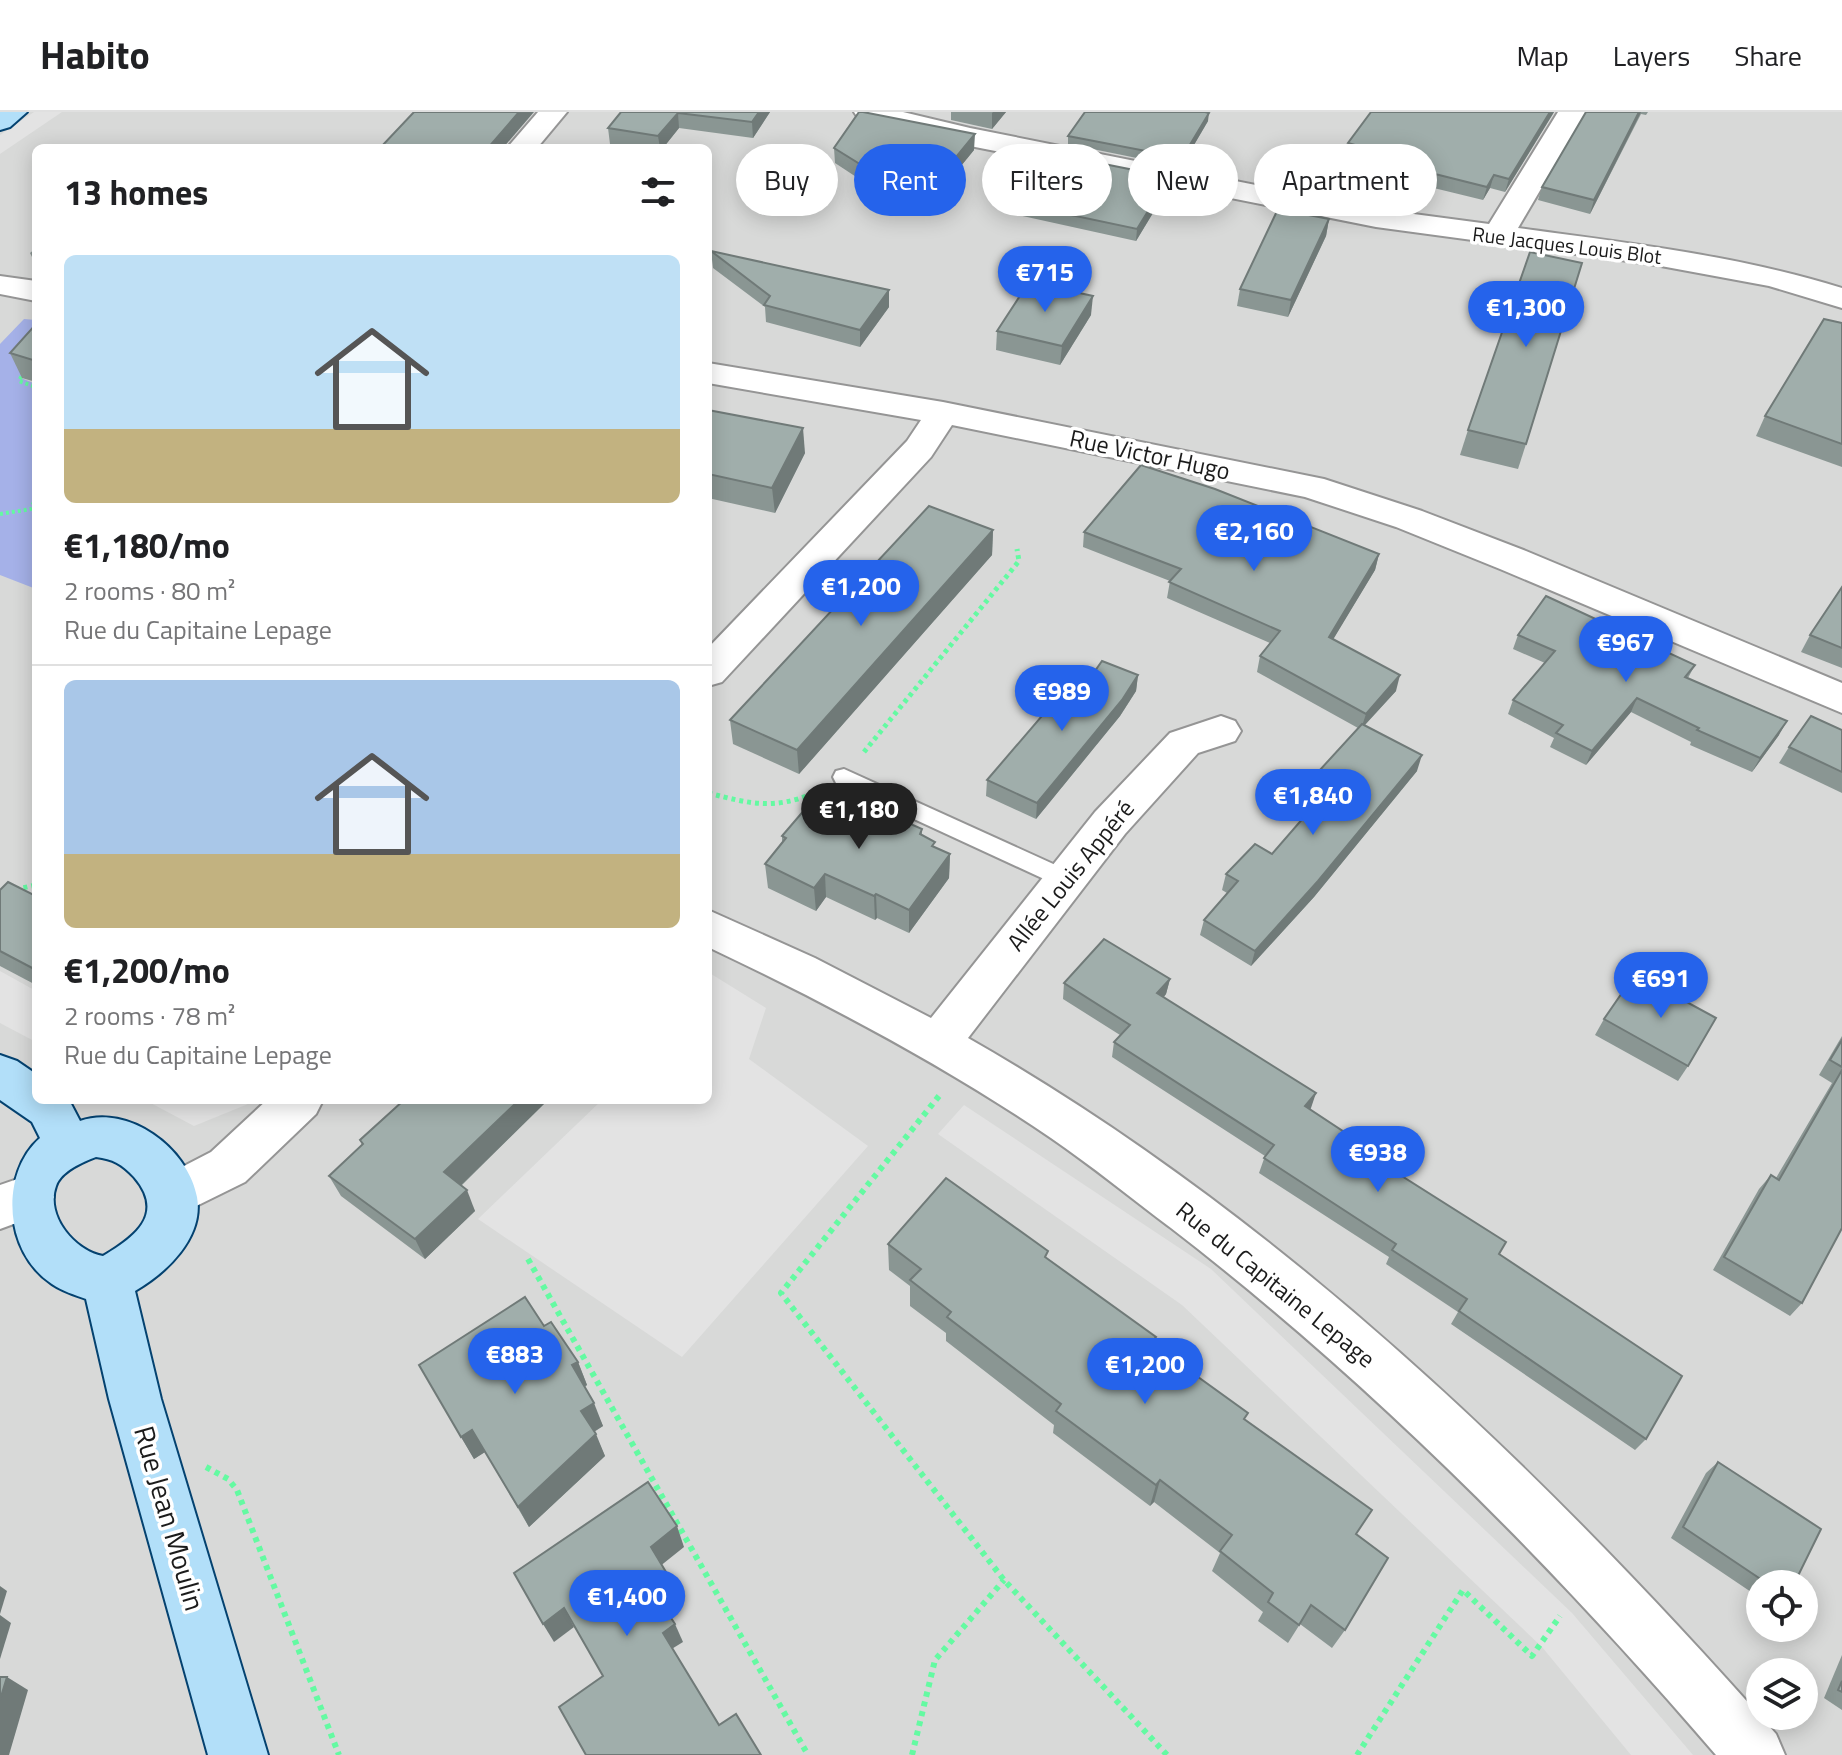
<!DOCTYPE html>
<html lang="en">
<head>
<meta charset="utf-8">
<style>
  :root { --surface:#fff; --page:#f2f2f2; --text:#202124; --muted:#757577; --line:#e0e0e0; --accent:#2563eb }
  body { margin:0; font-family:"Titillium Web",sans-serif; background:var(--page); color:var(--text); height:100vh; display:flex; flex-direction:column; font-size:30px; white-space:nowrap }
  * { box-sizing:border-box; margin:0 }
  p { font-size:26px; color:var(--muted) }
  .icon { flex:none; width:44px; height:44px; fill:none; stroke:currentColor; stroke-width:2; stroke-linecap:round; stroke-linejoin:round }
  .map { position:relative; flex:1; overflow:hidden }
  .side { position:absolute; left:32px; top:32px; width:680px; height:960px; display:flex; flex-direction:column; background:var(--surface); border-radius:12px; box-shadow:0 4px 20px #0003 }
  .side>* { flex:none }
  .guide { position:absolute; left:736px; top:32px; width:760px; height:72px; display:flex; gap:16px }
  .tools { position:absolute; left:1746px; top:1458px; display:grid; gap:16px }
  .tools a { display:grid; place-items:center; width:72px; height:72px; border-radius:50%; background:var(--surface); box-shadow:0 4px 20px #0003; font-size:40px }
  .price { position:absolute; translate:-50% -68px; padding:0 18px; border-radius:28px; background:var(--accent); color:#fff; font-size:26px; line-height:52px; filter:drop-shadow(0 2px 4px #0008) }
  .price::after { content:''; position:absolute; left:50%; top:48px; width:24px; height:18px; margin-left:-12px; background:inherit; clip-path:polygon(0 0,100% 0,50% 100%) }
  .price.current { background:#222; color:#fff }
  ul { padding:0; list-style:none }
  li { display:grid; align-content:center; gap:16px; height:424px; padding:0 32px }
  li+li { border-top:2px solid var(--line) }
  li span { display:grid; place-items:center; height:248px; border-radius:12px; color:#555 }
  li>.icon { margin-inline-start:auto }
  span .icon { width:144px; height:144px; fill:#fffc; stroke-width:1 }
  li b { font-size:34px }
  h2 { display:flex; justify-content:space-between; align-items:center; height:96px; padding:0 32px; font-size:34px }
  .pill { padding:0 28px; border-radius:36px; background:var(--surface); box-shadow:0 4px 20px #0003; font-size:28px; line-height:72px }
  .pill.current { background:var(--accent); color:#fff }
  header { display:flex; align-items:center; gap:48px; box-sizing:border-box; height:112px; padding:0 40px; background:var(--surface); border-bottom:2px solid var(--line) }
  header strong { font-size:38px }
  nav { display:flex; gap:44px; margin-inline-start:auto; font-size:28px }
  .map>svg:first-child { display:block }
</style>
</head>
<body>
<header>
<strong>Habito</strong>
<nav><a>Map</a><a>Layers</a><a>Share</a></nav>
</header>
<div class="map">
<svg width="1842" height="1643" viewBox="0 0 1842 1643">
  <rect width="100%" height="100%" fill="#e0eded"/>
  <path fill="#d8d9d8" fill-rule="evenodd" d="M0,0H1842V1643H0ZM36,36H708V988H36ZM1760,1472H1804V1516H1760ZM1760,1560H1804V1604H1760Z"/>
  <polygon fill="#a5b1e8" points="24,207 36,208 36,247 21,266 36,272 36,477 0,463 0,232"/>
  <g fill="#e3e3e3">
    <polygon points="34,0 62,0 0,42 0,23"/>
    <polygon points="0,859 36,879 36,930 0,911"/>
    <polygon points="708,860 766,896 749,947 868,1034 682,1245 478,1107 602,988 708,988"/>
    <polygon points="145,988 258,988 194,1014"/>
    <polygon points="964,993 1211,1157 1572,1501 1693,1643 1631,1643 1542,1535 1182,1193 938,1022"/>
  </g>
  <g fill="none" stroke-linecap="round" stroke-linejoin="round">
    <g stroke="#959595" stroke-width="4">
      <polygon id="lane" points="844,657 1073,761 1077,767 1073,773 1065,776 1057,773 836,671 833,665 836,659"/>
    </g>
    <g stroke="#959595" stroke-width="4">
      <g id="street">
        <polygon points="538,0 567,0 537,36 507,36"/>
        <path d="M854,0H903L970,16L1376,97L1489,112L1558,0H1586L1518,116C1627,131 1736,143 1842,176V196L1769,174L1650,152L1376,115L970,34L858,6Z"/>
        <polygon points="0,164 36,169 36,189 0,182"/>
        <polygon points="708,251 943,290 1324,367 1422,399 1526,439 1842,571 1842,601 1500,457 1396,415 1305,385 952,313 931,345 722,570 708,574 708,536 907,329 921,308 708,271"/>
        <path d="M1221,604L1235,609L1241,619L1235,629L1198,641L1125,722L968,926C1277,1102 1542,1357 1776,1622L1785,1643H1716C1551,1451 1372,1271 1171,1116C1131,1086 1092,1054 1051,1026C942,952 826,891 708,835V798L815,846L931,906L1095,700L1170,621Z"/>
        <polygon points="267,988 323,988 316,1002 245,1070 172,1106 155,1099 147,1084 155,1069 211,1040"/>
        <polygon points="29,1063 46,1070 54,1085 46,1100 0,1117 0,1073"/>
      </g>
    </g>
    <g stroke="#044270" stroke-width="4">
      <g id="secondary">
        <polygon points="0,0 27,0 10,15 0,18"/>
        <path d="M0,943L17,949L36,962V988H69L80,1009C128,992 188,1036 197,1085C204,1126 166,1161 135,1179L161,1287L268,1643H208L109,1287L86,1187C75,1183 62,1179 52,1172C3,1140 0,1061 40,1026L32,1010L0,988ZM96,1045C113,1047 122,1052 134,1065C166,1102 135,1125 103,1144C75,1139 45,1104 56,1074C61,1059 83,1050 96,1045Z"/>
      </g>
    </g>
    <g stroke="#64faa2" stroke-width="4" stroke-dasharray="3 3" stroke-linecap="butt">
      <polyline points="24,259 19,269 36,275"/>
      <polyline points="0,402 31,397 36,385"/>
    </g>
    <g stroke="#64faa2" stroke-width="5" stroke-dasharray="4 4" stroke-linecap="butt">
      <polyline points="864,640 1019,449 1017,437"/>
      <path d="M708,681C752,692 772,698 815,681"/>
      <polyline points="0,781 36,773"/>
    </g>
    <g stroke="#64faa2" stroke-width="6" stroke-dasharray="5 5" stroke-linecap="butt">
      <polyline points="939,984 781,1181 1004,1468 1167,1643"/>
      <polyline points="528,1147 808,1643"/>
      <polyline points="206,1355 228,1367 237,1378 339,1643"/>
      <polyline points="912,1643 935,1548 1004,1468"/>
      <polyline points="1357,1643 1463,1478 1532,1544 1560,1504"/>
    </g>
    <use href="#lane" fill="#fff" fill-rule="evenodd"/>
    <use href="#street" fill="#fff" fill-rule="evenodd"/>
    <use href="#secondary" fill="#b2dff9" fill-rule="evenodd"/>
  </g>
  <g fill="#8a9693">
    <polygon points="621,0 770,0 753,26 679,16 663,36 637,36 610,32 608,16"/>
    <polygon points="951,0 1006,0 992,17 951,8"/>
    <polygon points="1554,0 1505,80 1490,76 1483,88 1360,58 1362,49 1345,44 1348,31"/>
    <polygon points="1586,0 1648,0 1646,3 1641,2 1590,102 1538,88 1542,75"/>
    <polygon points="1208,9 1181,55 1068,32 1068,24"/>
    <polygon points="834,36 974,38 934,87 914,75 899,82 876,78 835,51"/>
    <polygon points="1169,65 1168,76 1136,129 1018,103 1019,92"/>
    <polygon points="1329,107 1326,124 1288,205 1237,194 1240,177"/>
    <polygon points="36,136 36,153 30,141"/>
    <polygon points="711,139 889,178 889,195 860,235 766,210 765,195 713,156"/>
    <polygon points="1091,203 1060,253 996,238 997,219"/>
    <polygon points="1842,211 1842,355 1756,324 1765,304"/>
    <polygon points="36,212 36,270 22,266 10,241"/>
    <polygon points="708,298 805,341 775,401 708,386"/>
    <polygon points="1468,318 1526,332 1518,357 1460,343"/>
    <polygon points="993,418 992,443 799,662 733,632 730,608"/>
    <polygon points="1084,420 1379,442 1375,458 1333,527 1396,579 1365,613 1417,659 1314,785 1251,854 1200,823 1204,808 1227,781 1222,778 1226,762 1272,742 1314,693 1304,687 1308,671 1358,616 1257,560 1260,544 1270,531 1167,486 1170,469 1083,435"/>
    <polygon points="1842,475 1842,556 1801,540 1810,523"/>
    <polygon points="1518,523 1695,553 1688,566 1779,623 1752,660 1690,633 1691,630 1631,600 1586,653 1550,635 1554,626 1508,602 1513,588 1545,551 1513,537"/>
    <polygon points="1138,563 1136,579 1120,604 1036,707 986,684 987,668 1083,576"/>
    <polygon points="1842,618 1842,681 1779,651 1789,635"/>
    <polygon points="850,697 922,717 922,723 935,735 950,742 949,766 909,821 877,806 875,808 826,785 816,799 768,776 765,752 782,730 782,724"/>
    <polygon points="0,778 36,784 36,873 0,854"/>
    <polygon points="1170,867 1166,882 1164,885 1311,996 1310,998 1379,1043 1376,1048 1506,1130 1499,1142 1646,1327 1635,1338 1451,1212 1458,1200 1386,1152 1389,1145 1259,1061 1265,1044 1112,945 1114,930 1120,923 1063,887 1064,871"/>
    <polygon points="1604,907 1688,954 1678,969 1595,923"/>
    <polygon points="1842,924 1842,1116 1802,1191 1790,1204 1713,1158 1759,1077 1771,1063 1776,1066 1832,971 1819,963"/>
    <polygon points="404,988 548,988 461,1074 475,1099 425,1147 341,1084 329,1064 362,1033 360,1028"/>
    <polygon points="888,1132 1047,1147 1156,1225 1154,1233 1245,1308 1357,1423 1345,1518 1332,1536 1300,1512 1288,1531 1258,1509 1263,1500 1212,1459 1220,1441 1154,1390 1150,1394 1053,1321 1054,1313 946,1229 946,1221 910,1194 910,1174 889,1158"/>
    <polygon points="544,1214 578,1250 587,1273 585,1275 603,1314 594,1320 605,1344 529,1415 485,1340 474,1347 419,1253"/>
    <polygon points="1718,1350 1794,1472 1760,1472 1760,1486 1671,1426 1706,1361"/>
    <polygon points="1842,1543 1842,1598 1824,1586"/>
  </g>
  <g fill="#707a78">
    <polygon points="519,0 534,0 503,36 488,36"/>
    <polygon points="759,0 770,0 753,26 752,10"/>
    <polygon points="993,0 1006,0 992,17 992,1"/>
    <polygon points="1550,0 1554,0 1505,80 1509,67"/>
    <polygon points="1639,0 1641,0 1590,102 1594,88"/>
    <polygon points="678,1 679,16 663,36 660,36 658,24"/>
    <polygon points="1209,1 1208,9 1181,55 1182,46"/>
    <polygon points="975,22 974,38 934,87 934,72"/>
    <polygon points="914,60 914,75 899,82 899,66"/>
    <polygon points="1494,63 1490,76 1483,88 1487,75"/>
    <polygon points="1169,65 1168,76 1136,129 1137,117"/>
    <polygon points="1329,107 1326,124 1288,205 1291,188"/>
    <polygon points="889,178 889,195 860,235 860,218"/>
    <polygon points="1093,184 1091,203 1060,253 1062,234"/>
    <polygon points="803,316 805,341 775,401 772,376"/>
    <polygon points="993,418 992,443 799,662 797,638"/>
    <polygon points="1379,442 1375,458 1325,541 1329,525"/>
    <polygon points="1138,563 1136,579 1120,604 1036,707 1037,691"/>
    <polygon points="1400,563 1396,579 1361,617 1366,602"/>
    <polygon points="1637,586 1631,600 1586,653 1592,639"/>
    <polygon points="1787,609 1779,623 1752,660 1760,646"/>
    <polygon points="1422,643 1417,659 1314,785 1251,854 1255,839"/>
    <polygon points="950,742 949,766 909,821 909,798"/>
    <polygon points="825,762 826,785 816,799 814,776"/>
    <polygon points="876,782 877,806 875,808 874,784"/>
    <polygon points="1170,867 1166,882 1154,896 1157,881"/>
    <polygon points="1316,981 1311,996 1300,1009 1305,994"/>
    <polygon points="519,988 548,988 453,1081 444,1060"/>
    <polygon points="467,1078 475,1099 425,1147 415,1127"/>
    <polygon points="578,1250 587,1273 581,1276 572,1253"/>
    <polygon points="594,1291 603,1314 590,1322 581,1299"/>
    <polygon points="472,1318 485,1340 474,1347 461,1325"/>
    <polygon points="596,1322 605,1344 529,1415 518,1395"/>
    <polygon points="1160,1368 1154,1390 1150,1394 1156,1373"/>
    <polygon points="677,1414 684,1435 659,1455 651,1435"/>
    <polygon points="0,1474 7,1479 0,1502"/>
    <polygon points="675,1475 682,1494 666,1505 658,1486"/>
    <polygon points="564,1496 574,1515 554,1530 543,1512"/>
    <polygon points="0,1503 11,1511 0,1547"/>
    <polygon points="675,1512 683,1530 670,1538 663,1521"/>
    <polygon points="7,1565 28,1578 9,1643 0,1643 0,1588"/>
  </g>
  <g fill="#a0aeab" stroke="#707a78" stroke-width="2">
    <polygon points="414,0 519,0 488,36 380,36"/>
    <polygon points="621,0 759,0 752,10 678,1 658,24 608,16"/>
    <polygon points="859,0 863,0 975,22 934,72 914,60 899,66 876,62 834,36"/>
    <polygon points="1085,0 1205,0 1209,1 1182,46 1068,24"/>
    <polygon points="1371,0 1550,0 1509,67 1494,63 1487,75 1363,44 1369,37 1348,31"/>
    <polygon points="1586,0 1639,0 1594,88 1542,75"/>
    <polygon points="1054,42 1169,65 1137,117 1019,92"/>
    <polygon points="1278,97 1329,107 1291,188 1240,177"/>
    <polygon points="711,139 889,178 860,218 764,193 770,184"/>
    <polygon points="1530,140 1582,151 1526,332 1468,318"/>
    <polygon points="1029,170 1093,184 1062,234 997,219"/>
    <polygon points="1824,207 1842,211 1842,332 1765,304"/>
    <polygon points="36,212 36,249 10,241"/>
    <polygon points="708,298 803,316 772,376 708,362"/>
    <polygon points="1141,353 1215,377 1379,442 1329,525 1400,563 1366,602 1260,544 1280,519 1169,470 1181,457 1084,420"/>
    <polygon points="929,394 993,418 797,638 730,608"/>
    <polygon points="1842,475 1842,536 1810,523"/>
    <polygon points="1546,484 1695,553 1685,565 1787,609 1760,646 1697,618 1699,616 1637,586 1592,639 1556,621 1563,613 1513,588 1555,539 1518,523"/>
    <polygon points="1102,549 1138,563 1122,588 1037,691 987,668 1071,570 1083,576"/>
    <polygon points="1811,604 1842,618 1842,660 1789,635"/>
    <polygon points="1362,612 1422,643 1318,769 1255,839 1204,808 1238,769 1226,762 1255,732 1272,742 1325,681 1308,671"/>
    <polygon points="818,682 850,697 868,693 922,717 920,722 935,730 932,734 950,742 909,798 876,782 874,784 825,762 814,776 765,752 786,726 782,724"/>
    <polygon points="8,770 36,784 36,858 0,839 0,778"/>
    <polygon points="1104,827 1170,867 1157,881 1316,981 1305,994 1379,1043 1375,1047 1506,1130 1499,1142 1682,1264 1646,1327 1459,1199 1467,1187 1392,1138 1396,1132 1264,1046 1274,1033 1114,930 1130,913 1064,871"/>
    <polygon points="1635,862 1716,906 1688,954 1604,907"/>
    <polygon points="1842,928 1842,955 1830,948"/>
    <polygon points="1842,958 1842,1116 1802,1191 1724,1145 1771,1063 1779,1068"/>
    <polygon points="404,988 519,988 444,1060 467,1078 415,1127 329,1064 363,1032 360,1028"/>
    <polygon points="946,1066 1048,1139 1045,1145 1156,1225 1151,1231 1248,1301 1244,1307 1372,1398 1356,1422 1388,1446 1345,1518 1311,1493 1299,1513 1268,1490 1273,1481 1220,1439 1232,1423 1160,1368 1156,1373 1056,1299 1061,1292 947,1205 951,1200 910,1168 921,1157 888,1132"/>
    <polygon points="525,1185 544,1214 551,1210 578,1250 572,1253 594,1291 581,1299 596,1322 518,1395 472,1318 461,1325 419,1253"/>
    <polygon points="1718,1350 1821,1417 1794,1472 1768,1472 1683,1415"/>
    <polygon points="648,1370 677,1414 651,1435 675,1475 658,1486 675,1512 663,1521 719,1613 736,1602 761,1643 586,1643 559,1595 603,1564 564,1496 543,1512 514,1461"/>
    <polygon points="0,1565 7,1565 0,1588"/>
    <polygon points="1842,1569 1842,1580 1838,1578"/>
  </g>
  <g text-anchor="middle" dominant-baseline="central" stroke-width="7" stroke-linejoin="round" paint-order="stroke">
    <g font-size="20" fill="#1b1b1b" stroke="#fff">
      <text transform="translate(1567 133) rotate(7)">Rue Jacques Louis Blot</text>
    </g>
    <g font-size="24" fill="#1b1b1b" stroke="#fff">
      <text transform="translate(1150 342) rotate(12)">Rue Victor Hugo</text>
      <text transform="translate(1070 763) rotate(-51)">Allée Louis Appéré</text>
      <text transform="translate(1276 1172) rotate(39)">Rue du Capitaine Lepage</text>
    </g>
    <g font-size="28" fill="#1b1b1b" stroke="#fff">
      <text transform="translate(170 1406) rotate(74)">Rue Jean Moulin</text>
    </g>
  </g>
</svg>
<div class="tools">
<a><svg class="icon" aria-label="locate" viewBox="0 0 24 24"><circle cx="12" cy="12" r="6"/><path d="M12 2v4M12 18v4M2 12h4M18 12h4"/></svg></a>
<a><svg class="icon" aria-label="layers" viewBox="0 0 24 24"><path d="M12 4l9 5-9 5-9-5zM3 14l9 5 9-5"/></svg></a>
</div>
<b class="price" style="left:1045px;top:202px">€715</b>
<b class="price" style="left:1526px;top:237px">€1,300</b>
<b class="price" style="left:1254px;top:461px">€2,160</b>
<b class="price" style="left:861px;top:516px">€1,200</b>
<b class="price" style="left:1626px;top:572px">€967</b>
<b class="price" style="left:1062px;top:621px">€989</b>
<b class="price" style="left:1313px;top:725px">€1,840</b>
<b class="price current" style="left:859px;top:739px">€1,180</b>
<b class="price" style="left:1661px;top:908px">€691</b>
<b class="price" style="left:1378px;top:1082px">€938</b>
<b class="price" style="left:515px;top:1284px">€883</b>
<b class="price" style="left:1145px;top:1294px">€1,200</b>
<b class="price" style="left:627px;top:1526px">€1,400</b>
<div class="guide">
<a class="pill">Buy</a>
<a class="pill current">Rent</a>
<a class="pill">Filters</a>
<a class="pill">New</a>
<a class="pill">Apartment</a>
</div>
<section class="side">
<h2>13 homes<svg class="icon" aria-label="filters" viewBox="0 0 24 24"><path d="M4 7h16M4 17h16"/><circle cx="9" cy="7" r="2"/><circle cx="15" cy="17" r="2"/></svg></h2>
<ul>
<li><span style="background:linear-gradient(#bfe0f5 70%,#c2b280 0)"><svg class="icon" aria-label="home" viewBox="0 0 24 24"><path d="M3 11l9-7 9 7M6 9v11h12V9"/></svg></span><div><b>€1,180/mo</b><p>2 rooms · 80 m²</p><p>Rue du Capitaine Lepage</p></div></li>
<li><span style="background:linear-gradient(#a9c7e8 70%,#c2b280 0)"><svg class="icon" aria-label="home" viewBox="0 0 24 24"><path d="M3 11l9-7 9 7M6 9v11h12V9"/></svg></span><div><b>€1,200/mo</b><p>2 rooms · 78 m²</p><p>Rue du Capitaine Lepage</p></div></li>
</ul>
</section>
</div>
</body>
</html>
